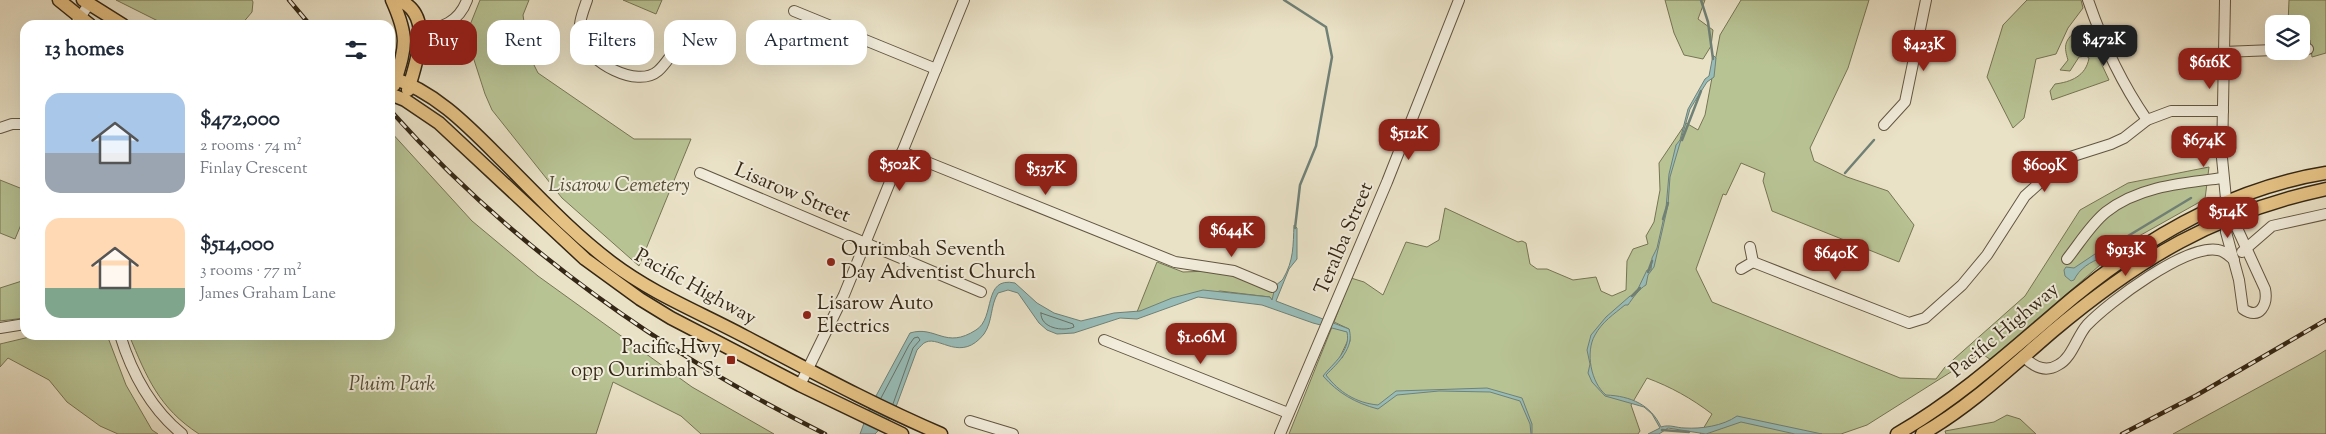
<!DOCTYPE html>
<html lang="en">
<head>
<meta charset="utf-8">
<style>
  :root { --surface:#fff; --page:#f2f2f3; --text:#1f2937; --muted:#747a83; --accent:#8f2418 }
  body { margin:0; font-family:"Sorts Mill Goudy",serif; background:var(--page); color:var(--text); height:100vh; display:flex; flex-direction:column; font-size:19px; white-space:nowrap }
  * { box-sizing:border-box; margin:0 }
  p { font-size:16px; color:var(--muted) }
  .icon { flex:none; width:28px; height:28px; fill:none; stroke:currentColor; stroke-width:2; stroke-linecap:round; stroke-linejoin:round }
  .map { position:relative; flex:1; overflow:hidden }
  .side { position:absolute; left:20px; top:20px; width:375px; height:320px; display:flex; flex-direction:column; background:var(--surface); border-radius:15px; box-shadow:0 5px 20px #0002 }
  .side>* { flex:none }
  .top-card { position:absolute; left:410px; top:20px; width:475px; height:45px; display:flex; gap:10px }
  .buttons { position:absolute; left:2265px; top:15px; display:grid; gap:10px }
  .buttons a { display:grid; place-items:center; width:45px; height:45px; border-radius:10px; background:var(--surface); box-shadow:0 5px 20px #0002; font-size:25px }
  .price { position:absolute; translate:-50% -42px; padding:0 11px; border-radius:10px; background:var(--accent); color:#fff; font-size:16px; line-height:32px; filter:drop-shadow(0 1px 2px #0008) }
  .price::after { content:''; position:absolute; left:50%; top:30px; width:15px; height:11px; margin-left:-8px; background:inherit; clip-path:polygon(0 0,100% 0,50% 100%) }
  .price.current { background:#222; color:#fff }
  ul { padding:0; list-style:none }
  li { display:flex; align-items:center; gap:15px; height:125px; padding:0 25px }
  li span { display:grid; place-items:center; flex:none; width:140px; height:100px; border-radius:15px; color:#555 }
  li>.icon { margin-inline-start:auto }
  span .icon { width:60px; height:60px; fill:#fffc; stroke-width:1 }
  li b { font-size:21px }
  h2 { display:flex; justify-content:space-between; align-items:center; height:60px; padding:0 25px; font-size:21px }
  .pill { padding:0 18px; border-radius:15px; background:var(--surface); box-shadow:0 5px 20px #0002; font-size:18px; line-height:45px }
  .pill.current { background:var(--accent); color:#fff }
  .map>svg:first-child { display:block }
</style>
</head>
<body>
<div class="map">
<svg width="2326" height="434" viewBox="0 0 2326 434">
  <rect width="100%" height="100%" fill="#eae2c7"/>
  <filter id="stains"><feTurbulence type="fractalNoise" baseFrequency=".004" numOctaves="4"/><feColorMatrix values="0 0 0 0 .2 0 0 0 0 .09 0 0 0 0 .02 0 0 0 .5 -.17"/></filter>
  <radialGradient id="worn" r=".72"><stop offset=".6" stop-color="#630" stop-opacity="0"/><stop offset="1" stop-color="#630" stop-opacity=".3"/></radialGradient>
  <g fill="#b8c394" stroke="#767554">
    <polygon points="116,0 252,0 253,2 252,12 241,25 166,25"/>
    <polygon points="480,0 529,0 523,15 529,55 538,73 634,139 691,139 639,266 562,198 492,110 485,94 466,35"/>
    <polygon points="623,0 662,0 656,14"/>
    <polygon points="1665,0 1705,0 1698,19 1713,30 1711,46 1703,59 1684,55 1674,33"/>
    <path d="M1741,0H1869L1848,68L1810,148L1814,161L1847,177L1888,191L1914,225L1899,262L1772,211L1763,181L1765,173L1741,163L1726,195L1723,194L1696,269L1712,302L1900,378L1936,379L1945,367L2025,296L2080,210L2128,183L2209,167L2205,199L2123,245L1991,360L1981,353L1867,425L1841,434H1700L1712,414C1691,398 1671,387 1647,378L1631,405L1640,431L1638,434H1289L1332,327L1348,332V340L1340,357L1342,358L1350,341L1349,329L1334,322L1351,278L1364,282L1383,295L1406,242L1427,247L1439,240L1445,208L1518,242L1522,241L1526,243L1530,264L1537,269H1547L1573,280L1596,277L1601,291L1612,296L1626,290L1627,261L1633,249L1648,244L1646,236L1654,222L1660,190L1659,163L1686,123L1698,130L1705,115L1720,35Z"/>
    <polygon points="2027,0 2081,0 2083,8 2068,28 2056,54 2036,59 2024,118 2013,128 1987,77 2003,25"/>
    <polygon points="2289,0 2326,0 2326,53 2312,57 2310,40 2301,40 2301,24 2288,24"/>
    <path d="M2075,32L2088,35L2109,80L2052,100L2050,91L2055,84C2071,82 2086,76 2089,58L2086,56L2079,57L2070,71L2060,70L2068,60C2064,47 2064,41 2075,32Z"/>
    <path d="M390,131L472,221L538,276L692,387L774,434H701L681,416L613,382L596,434H199C159,408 147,378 129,335H390Z"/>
    <polygon points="0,180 25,190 25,215 15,239 0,233"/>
    <polygon points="1157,262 1183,272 1210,271 1233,276 1278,291 1273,302 1270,297 1220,291 1137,312"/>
    <polygon points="25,280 25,318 0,321 0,288"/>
    <polygon points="38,335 107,335 126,385 152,430 158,434 118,434 100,426 67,402 49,380 8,358 0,367 0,344"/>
    <polygon points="2326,350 2326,434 2173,434 2318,355"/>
    <polygon points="2007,415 2020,419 2036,434 1946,434 1945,431 1994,422"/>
  </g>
  <g fill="#98bdb9" stroke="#708177">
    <path d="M1713,55L1716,58L1714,77L1707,82L1690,109L1670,177L1668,205L1654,267L1648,275L1646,285C1640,288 1632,299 1628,305H1625C1614,314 1602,322 1595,335C1585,352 1591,383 1606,395C1631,396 1651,405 1661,427C1670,424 1676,428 1685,428C1701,429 1723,426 1737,416L1822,434H1795L1741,422L1706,434L1668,428L1659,434H1648L1660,428L1652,414L1644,407L1605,396L1592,382L1588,373L1590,364L1587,350L1591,335L1606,317L1630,296L1635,295L1647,270H1651L1652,258L1657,248L1666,208L1669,174L1676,145L1680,140L1688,109L1705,79L1709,76Z"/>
    <path d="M1294,225L1297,228V259L1289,269L1276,301L1349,329C1355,347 1338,363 1326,375C1339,392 1356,403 1378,405L1396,391L1487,388L1522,398L1532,424V434H1531L1530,424L1520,401L1490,392L1439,391L1397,395L1378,409C1355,403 1338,393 1323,376C1333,363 1351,351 1347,332L1313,323L1262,305L1198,297L1137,319L1120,318L1074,333L1057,334L1047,330L1039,323L1018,293L1008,290L998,293C990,306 993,321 984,334C961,363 940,336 926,342C923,343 920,347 917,350L893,415L875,434H860L870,407L910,333C936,325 945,350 976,330C996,318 982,276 1015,283L1037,303L1054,313L1081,321L1114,313L1140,311L1172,298L1203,290L1270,297L1272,300L1275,287C1277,283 1281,282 1283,279C1294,260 1293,246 1294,225Z"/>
    <path d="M2101,250L2105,254L2102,258C2091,261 2079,269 2074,280L2071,281L2065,276L2064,270L2066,267L2074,268Z"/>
  </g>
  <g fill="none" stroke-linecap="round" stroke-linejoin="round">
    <g stroke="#667267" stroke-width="1">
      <path d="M1041,313L1073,324L1074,327C1063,332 1040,328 1041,313Z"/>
      <polyline points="881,398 909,345 914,338 918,337 920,340 913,348 893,404"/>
    </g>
    <g stroke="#708177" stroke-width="2.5">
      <polyline points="1284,0 1326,27 1332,57 1316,146 1300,185 1295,228"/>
      <polyline points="1701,0 1708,22 1713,59"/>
      <polyline points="1682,140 1701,91"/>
      <polyline points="1845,173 1874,140"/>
      <polyline points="1663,219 1668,203"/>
      <polyline points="2103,251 2191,198"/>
      <polyline points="1648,272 1652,261"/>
      <polyline points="1632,296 1640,288"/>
      <polyline points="1662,430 1689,432"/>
    </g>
    <g stroke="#625642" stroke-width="12">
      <g id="minor">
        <path d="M587,0C583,12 577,25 581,38C588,62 637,89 658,71C665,65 670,56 676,49"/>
        <path d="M2088,0C2102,41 2122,84 2147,120"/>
        <path d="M2225,0L2222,158L2228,219L2226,232L2239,280L2243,309C2260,321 2268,304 2265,289L2237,228L2228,219"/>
        <polyline points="794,11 936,69"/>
        <polyline points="75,25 89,4"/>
        <path d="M420,31C442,28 459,22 467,0"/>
        <polyline points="2301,49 2308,49"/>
        <polyline points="2223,52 2274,50"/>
        <polyline points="1884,125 1905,102 1926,0"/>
        <polyline points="0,128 12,124 25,124"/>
        <polyline points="902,152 1175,262 1234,271 1272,287"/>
        <polyline points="700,173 981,292"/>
        <polyline points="2242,252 2272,226 2326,214"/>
        <path d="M2067,259C2079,244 2091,224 2106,212C2139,186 2183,183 2223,178"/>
        <polyline points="1753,262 1909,323 1925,318 1962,285 1987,255 2025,196 2067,158 2111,144 2124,138 2147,120 2171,111 2223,111"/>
        <polyline points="1741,269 1753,262 1750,247"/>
        <polyline points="0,328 25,324"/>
        <path d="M120,335C132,374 150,408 182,434"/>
        <polyline points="1104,340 1288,413"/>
        <path d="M2024,357C2033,366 2045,373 2058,365C2072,358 2077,336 2087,325C2109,302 2186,244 2218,250C2225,251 2229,256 2234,260"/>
        <polyline points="800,385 844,295 964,0"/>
        <polyline points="970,421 1013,434"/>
        <polyline points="1280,434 1387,182 1459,0"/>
      </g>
    </g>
    <g stroke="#342715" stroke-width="15">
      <g id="major">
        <polyline points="59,0 90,25"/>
        <polyline points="83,0 123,25"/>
        <path d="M392,0C409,38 406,45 394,85"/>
        <path d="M398,0C435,14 416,63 408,90"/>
        <path d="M390,77C437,92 470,128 504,162C539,197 572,233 612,263C653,294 699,312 744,336C809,370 873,405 941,434"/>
        <polyline points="390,94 405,100 439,123 585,259 640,299 671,318 800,385 902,434"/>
        <path d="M1897,434C1963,396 2017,345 2074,297C2147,237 2232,188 2326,173"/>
        <path d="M1922,434C1971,406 2011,367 2053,331C2140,258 2215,213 2326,189"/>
      </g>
    </g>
    <use href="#minor" stroke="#f1ecdb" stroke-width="10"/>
    <use href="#major" stroke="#e5c184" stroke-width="12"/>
    <g stroke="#342715" stroke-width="4.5">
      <g id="rail">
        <polyline points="289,0 310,25"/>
        <path d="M390,110C511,246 663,353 825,434"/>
        <polyline points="2122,434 2197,395 2326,320"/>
      </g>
    </g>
    <use href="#rail" stroke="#f1ecdb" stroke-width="2.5" stroke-dasharray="8" stroke-linecap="butt"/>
  </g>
  <g fill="#8f2418" stroke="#f1ecdb" stroke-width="2">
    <circle cx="831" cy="262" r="5"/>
    <circle cx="807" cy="315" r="5"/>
    <rect x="726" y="355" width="10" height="10" rx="2.5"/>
  </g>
  <g text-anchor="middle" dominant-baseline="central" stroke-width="4" stroke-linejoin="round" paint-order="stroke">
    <g font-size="20" font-style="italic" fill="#554e35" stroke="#f1ecdb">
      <text x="619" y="186">Lisarow Cemetery</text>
      <text x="392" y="385">Pluim Park</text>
    </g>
    <g font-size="20" fill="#342715" stroke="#f1ecdb">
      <text transform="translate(792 194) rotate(23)">Lisarow Street</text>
      <text transform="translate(1345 239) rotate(-67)">Teralba Street</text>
      <text transform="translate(695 288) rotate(29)">Pacific Highway</text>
      <text transform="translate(2005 331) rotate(-40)">Pacific Highway</text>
    </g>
    <g font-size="20" fill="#342715" stroke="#f1ecdb" text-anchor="start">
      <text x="841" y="250">Ourimbah Seventh<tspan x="841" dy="23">Day Adventist Church</tspan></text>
      <text x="817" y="304">Lisarow Auto<tspan x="817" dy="23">Electrics</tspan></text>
      <text x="721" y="348" text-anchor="end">Pacific Hwy<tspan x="721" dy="23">opp Ourimbah St</tspan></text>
    </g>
  </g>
  <rect width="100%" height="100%" filter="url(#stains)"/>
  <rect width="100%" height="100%" fill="url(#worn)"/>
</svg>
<div class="buttons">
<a><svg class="icon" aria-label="layers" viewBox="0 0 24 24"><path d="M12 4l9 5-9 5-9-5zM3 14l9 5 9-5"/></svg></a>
</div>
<b class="price current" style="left:2104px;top:67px">$472K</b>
<b class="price" style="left:1924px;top:72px">$423K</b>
<b class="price" style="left:2210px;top:90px">$616K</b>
<b class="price" style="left:1409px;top:161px">$512K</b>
<b class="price" style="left:2204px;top:168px">$674K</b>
<b class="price" style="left:900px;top:192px">$502K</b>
<b class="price" style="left:2045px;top:193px">$609K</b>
<b class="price" style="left:1046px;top:196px">$537K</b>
<b class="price" style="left:2228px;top:239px">$514K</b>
<b class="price" style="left:1232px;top:258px">$644K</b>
<b class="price" style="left:2126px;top:277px">$913K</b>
<b class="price" style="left:1836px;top:281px">$640K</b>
<b class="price" style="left:1201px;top:365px">$1.06M</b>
<div class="top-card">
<a class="pill current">Buy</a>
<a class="pill">Rent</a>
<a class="pill">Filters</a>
<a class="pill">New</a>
<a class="pill">Apartment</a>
</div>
<section class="side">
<h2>13 homes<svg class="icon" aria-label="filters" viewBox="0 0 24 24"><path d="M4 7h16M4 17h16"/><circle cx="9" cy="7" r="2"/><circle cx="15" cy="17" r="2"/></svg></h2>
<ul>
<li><span style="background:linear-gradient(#a9c7e8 60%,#9aa5b1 0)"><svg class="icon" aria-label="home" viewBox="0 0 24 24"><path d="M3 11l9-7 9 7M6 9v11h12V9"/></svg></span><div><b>$472,000</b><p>2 rooms · 74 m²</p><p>Finlay Crescent</p></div></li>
<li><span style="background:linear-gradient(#ffd9b3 70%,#7fa58c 0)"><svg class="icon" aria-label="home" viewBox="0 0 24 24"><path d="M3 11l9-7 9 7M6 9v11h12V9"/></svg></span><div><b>$514,000</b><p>3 rooms · 77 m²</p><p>James Graham Lane</p></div></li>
</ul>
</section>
</div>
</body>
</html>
